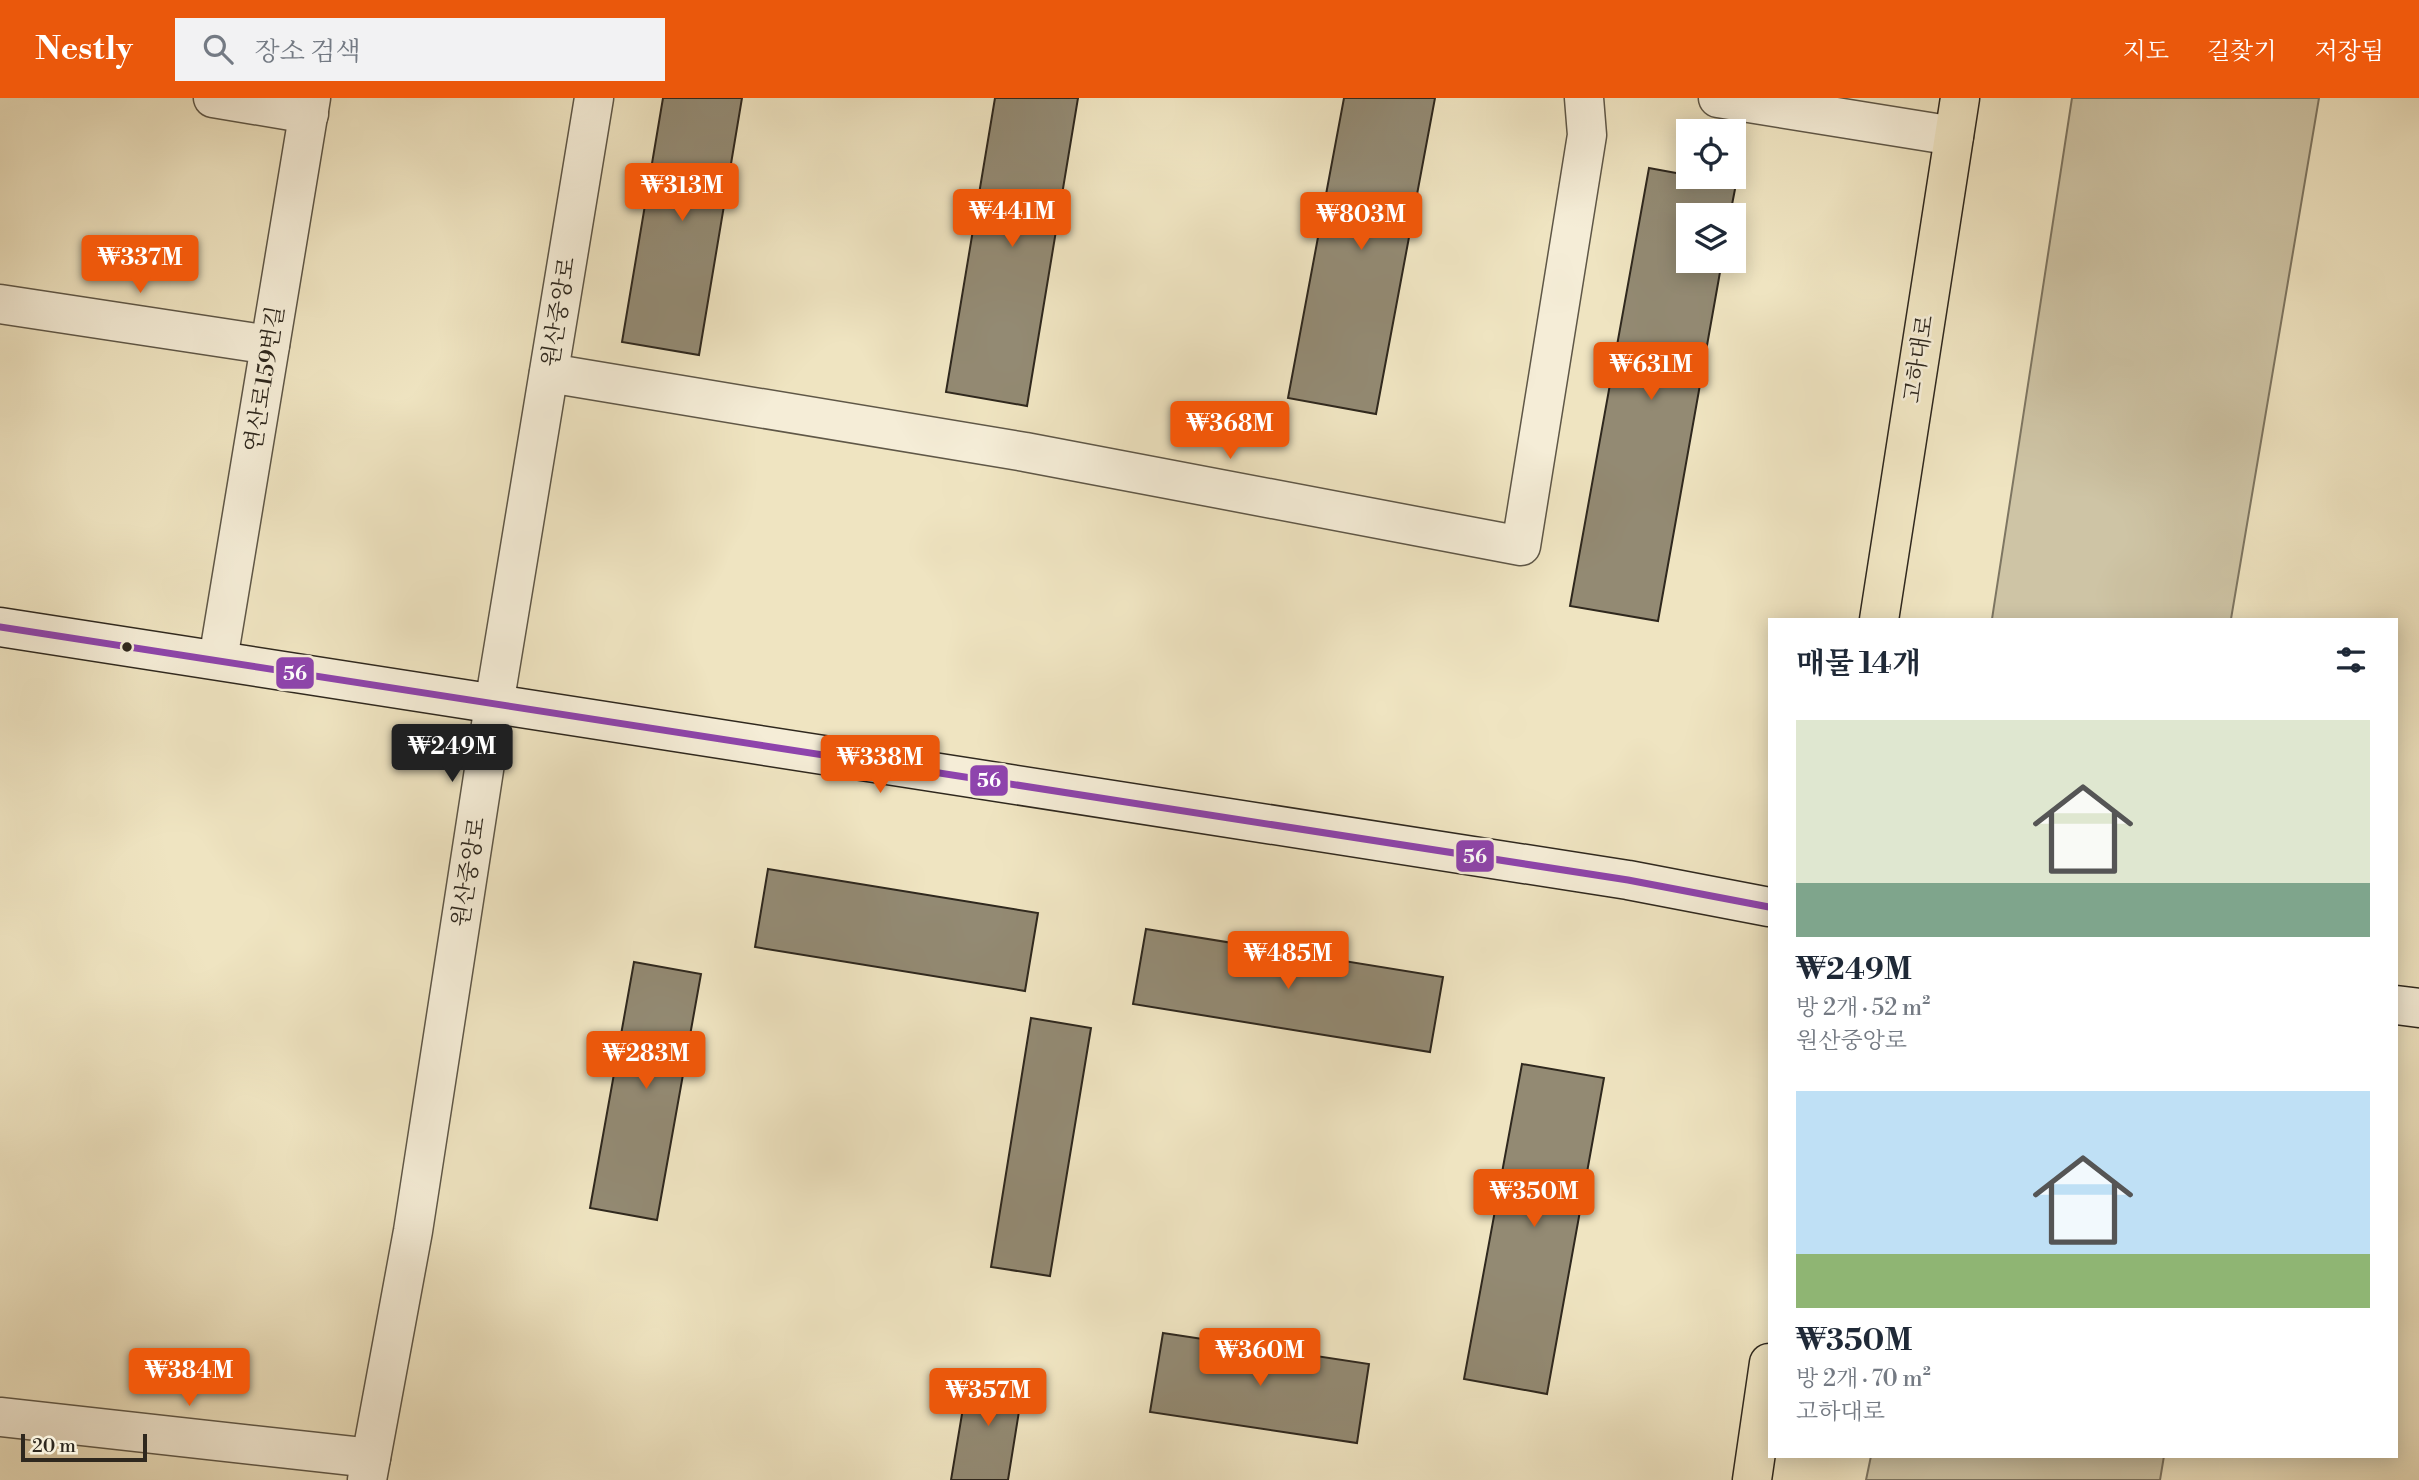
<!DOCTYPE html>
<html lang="ko">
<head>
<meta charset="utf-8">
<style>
  :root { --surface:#fff; --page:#f2f2f3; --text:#1f2937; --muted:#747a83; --accent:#ea580c }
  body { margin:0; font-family:"Libre Bodoni","Noto Serif KR",serif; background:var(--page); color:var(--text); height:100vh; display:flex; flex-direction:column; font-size:26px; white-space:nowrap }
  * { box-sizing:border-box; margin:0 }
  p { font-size:23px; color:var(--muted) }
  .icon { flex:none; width:38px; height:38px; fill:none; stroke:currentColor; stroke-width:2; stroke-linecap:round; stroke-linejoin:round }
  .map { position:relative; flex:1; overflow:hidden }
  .side { position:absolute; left:1768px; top:520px; width:630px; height:840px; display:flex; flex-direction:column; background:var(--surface); border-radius:0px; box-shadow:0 4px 18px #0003 }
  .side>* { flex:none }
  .buttons { position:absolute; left:1676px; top:21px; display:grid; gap:14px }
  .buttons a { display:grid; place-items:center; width:70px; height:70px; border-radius:0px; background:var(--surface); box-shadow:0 4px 18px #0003; font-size:35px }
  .scale { position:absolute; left:21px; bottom:18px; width:126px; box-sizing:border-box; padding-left:7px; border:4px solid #2f281e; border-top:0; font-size:19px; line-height:24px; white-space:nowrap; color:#2f281e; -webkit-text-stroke:5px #f5edd7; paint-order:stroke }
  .price { position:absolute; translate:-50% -60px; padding:0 16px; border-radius:7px; background:var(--accent); color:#fff; font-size:23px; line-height:46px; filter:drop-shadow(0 2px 4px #0008) }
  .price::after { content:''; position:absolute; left:50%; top:42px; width:21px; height:16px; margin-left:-10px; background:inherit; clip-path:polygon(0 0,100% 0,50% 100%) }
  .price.active { background:#222; color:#fff }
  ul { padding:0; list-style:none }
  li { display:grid; align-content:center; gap:14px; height:371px; padding:0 28px }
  li span { display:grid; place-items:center; height:217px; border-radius:0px; color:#555 }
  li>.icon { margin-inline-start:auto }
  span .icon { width:126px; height:126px; fill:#fffc; stroke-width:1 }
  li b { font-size:30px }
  h2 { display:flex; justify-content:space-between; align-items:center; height:84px; padding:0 28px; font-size:30px }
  header { display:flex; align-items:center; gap:42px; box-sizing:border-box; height:98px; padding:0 35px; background:var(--accent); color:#fff }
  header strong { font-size:33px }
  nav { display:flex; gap:38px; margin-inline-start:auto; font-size:24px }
  .search { width:490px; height:63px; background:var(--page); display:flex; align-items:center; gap:18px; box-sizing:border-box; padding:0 24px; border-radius:0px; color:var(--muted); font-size:26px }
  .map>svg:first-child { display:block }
</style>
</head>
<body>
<header>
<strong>Nestly</strong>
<div class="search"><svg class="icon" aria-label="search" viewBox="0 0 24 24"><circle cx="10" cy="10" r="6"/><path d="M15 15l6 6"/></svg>장소 검색</div>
<nav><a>지도</a><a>길찾기</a><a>저장됨</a></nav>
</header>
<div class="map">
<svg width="2419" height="1382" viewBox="0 0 2419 1382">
  <rect width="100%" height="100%" fill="#efe4c1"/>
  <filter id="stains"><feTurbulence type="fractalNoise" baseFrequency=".00286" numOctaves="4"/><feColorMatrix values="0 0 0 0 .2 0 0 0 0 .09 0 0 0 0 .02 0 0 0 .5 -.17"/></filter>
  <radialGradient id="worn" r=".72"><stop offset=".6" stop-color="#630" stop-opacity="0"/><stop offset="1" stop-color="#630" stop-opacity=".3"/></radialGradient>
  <g fill="#cec4a5" stroke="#7e7662" stroke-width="2">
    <polygon points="2072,0 2319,0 2231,521 1992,521"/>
    <polygon points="1871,1358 2164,1358 2160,1382 1866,1382"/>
  </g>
  <g fill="#938a73" stroke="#2f281e" stroke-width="2">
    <polygon points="663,0 742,0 699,257 622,244"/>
    <polygon points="995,0 1078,0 1027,308 946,294"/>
    <polygon points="1344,0 1435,0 1376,316 1288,300"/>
    <polygon points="1649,70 1736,86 1730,117 1689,117 1689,163 1722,163 1658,523 1570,508"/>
    <polygon points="768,771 1038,815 1025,893 755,849"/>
    <polygon points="1146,831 1443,879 1430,954 1133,906"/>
    <polygon points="634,864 701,876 657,1122 590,1110"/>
    <polygon points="1031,920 1091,930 1050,1178 991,1169"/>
    <polygon points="1522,966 1604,980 1547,1296 1464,1281"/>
    <polygon points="1163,1235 1369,1266 1357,1345 1150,1314"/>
    <polygon points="969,1274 1024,1282 1008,1382 951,1382"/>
  </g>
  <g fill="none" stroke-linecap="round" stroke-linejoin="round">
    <g stroke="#5f5747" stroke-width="41">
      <g id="street">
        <polyline points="213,0 309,16"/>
        <polyline points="1718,0 1954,38"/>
        <polyline points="0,206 270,247"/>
        <polyline points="549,275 1025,354 1521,448 1587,37 1584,0"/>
        <polyline points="218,562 311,0"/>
        <polyline points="0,1319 371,1360"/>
        <polyline points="367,1382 413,1133 494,607 594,0"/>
      </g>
    </g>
    <g stroke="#2f281e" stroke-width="41">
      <g id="secondary">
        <polyline points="0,529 1628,782 1769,809"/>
        <polyline points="2396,907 2419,910"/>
      </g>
    </g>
    <g stroke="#2f281e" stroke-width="41">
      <g id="primary">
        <polyline points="1879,522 1960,0"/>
        <polyline points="1752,1382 1769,1265"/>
      </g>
    </g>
    <use href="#street" stroke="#f5edd7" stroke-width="38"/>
    <use href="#secondary" stroke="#f5edd7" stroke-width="38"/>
    <use href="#primary" stroke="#efe4c1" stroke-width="38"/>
    <g stroke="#f5edd7" stroke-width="12">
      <polyline id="bus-1" points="0,529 1628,782 1769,809"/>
    </g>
    <use href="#bus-1" stroke="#8e44ad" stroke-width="7"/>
  </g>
  <circle fill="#2f281e" stroke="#f5edd7" stroke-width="2.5" cx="127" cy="549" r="6"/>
  <g text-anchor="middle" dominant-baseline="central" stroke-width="5" stroke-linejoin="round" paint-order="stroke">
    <g font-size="23" fill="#2f281e" stroke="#f5edd7">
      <text transform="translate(559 214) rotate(-81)">원산중앙로</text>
      <text transform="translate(1919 261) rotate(-81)">고하대로</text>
      <text transform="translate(265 281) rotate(-81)">연산로159번길</text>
      <text transform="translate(469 774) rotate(-81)">원산중앙로</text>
    </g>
  </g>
  <g stroke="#f5edd7" stroke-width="2.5">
    <rect x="275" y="558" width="40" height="34" rx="7" fill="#8e44ad"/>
    <rect x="969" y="666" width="40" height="33" rx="7" fill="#8e44ad"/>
    <rect x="1455" y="741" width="40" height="34" rx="7" fill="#8e44ad"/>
  </g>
  <g font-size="19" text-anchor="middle" font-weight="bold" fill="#fff">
    <text x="295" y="582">56</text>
    <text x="989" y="689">56</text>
    <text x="1475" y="765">56</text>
  </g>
  <rect width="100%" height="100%" filter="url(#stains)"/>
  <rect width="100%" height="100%" fill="url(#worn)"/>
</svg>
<div class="buttons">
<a><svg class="icon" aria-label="locate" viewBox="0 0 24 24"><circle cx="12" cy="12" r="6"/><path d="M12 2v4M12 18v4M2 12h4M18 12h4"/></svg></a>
<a><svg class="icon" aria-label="layers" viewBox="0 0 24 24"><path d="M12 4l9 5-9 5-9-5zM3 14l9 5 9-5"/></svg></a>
</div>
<div class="scale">20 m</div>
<b class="price" style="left:682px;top:125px">₩313M</b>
<b class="price" style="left:1012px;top:151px">₩441M</b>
<b class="price" style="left:1361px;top:154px">₩803M</b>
<b class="price" style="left:140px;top:197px">₩337M</b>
<b class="price" style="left:1651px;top:304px">₩631M</b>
<b class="price" style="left:1230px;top:363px">₩368M</b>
<b class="price active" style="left:452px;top:686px">₩249M</b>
<b class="price" style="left:880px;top:697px">₩338M</b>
<b class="price" style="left:1288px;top:893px">₩485M</b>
<b class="price" style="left:646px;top:993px">₩283M</b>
<b class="price" style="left:1534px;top:1131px">₩350M</b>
<b class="price" style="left:1260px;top:1290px">₩360M</b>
<b class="price" style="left:189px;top:1310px">₩384M</b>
<b class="price" style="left:988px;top:1330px">₩357M</b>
<section class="side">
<h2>매물 14개<svg class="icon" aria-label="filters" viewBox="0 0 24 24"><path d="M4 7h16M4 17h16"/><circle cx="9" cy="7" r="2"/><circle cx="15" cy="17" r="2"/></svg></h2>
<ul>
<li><span style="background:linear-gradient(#dfe7d0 75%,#7fa58c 0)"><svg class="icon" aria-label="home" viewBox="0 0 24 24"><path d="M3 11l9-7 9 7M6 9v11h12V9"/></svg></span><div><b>₩249M</b><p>방 2개 · 52 m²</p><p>원산중앙로</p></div></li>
<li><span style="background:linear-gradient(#bfe0f5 75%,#8fb573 0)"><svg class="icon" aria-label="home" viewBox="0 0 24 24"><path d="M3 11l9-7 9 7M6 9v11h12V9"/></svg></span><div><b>₩350M</b><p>방 2개 · 70 m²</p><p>고하대로</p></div></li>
</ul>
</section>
</div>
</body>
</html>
